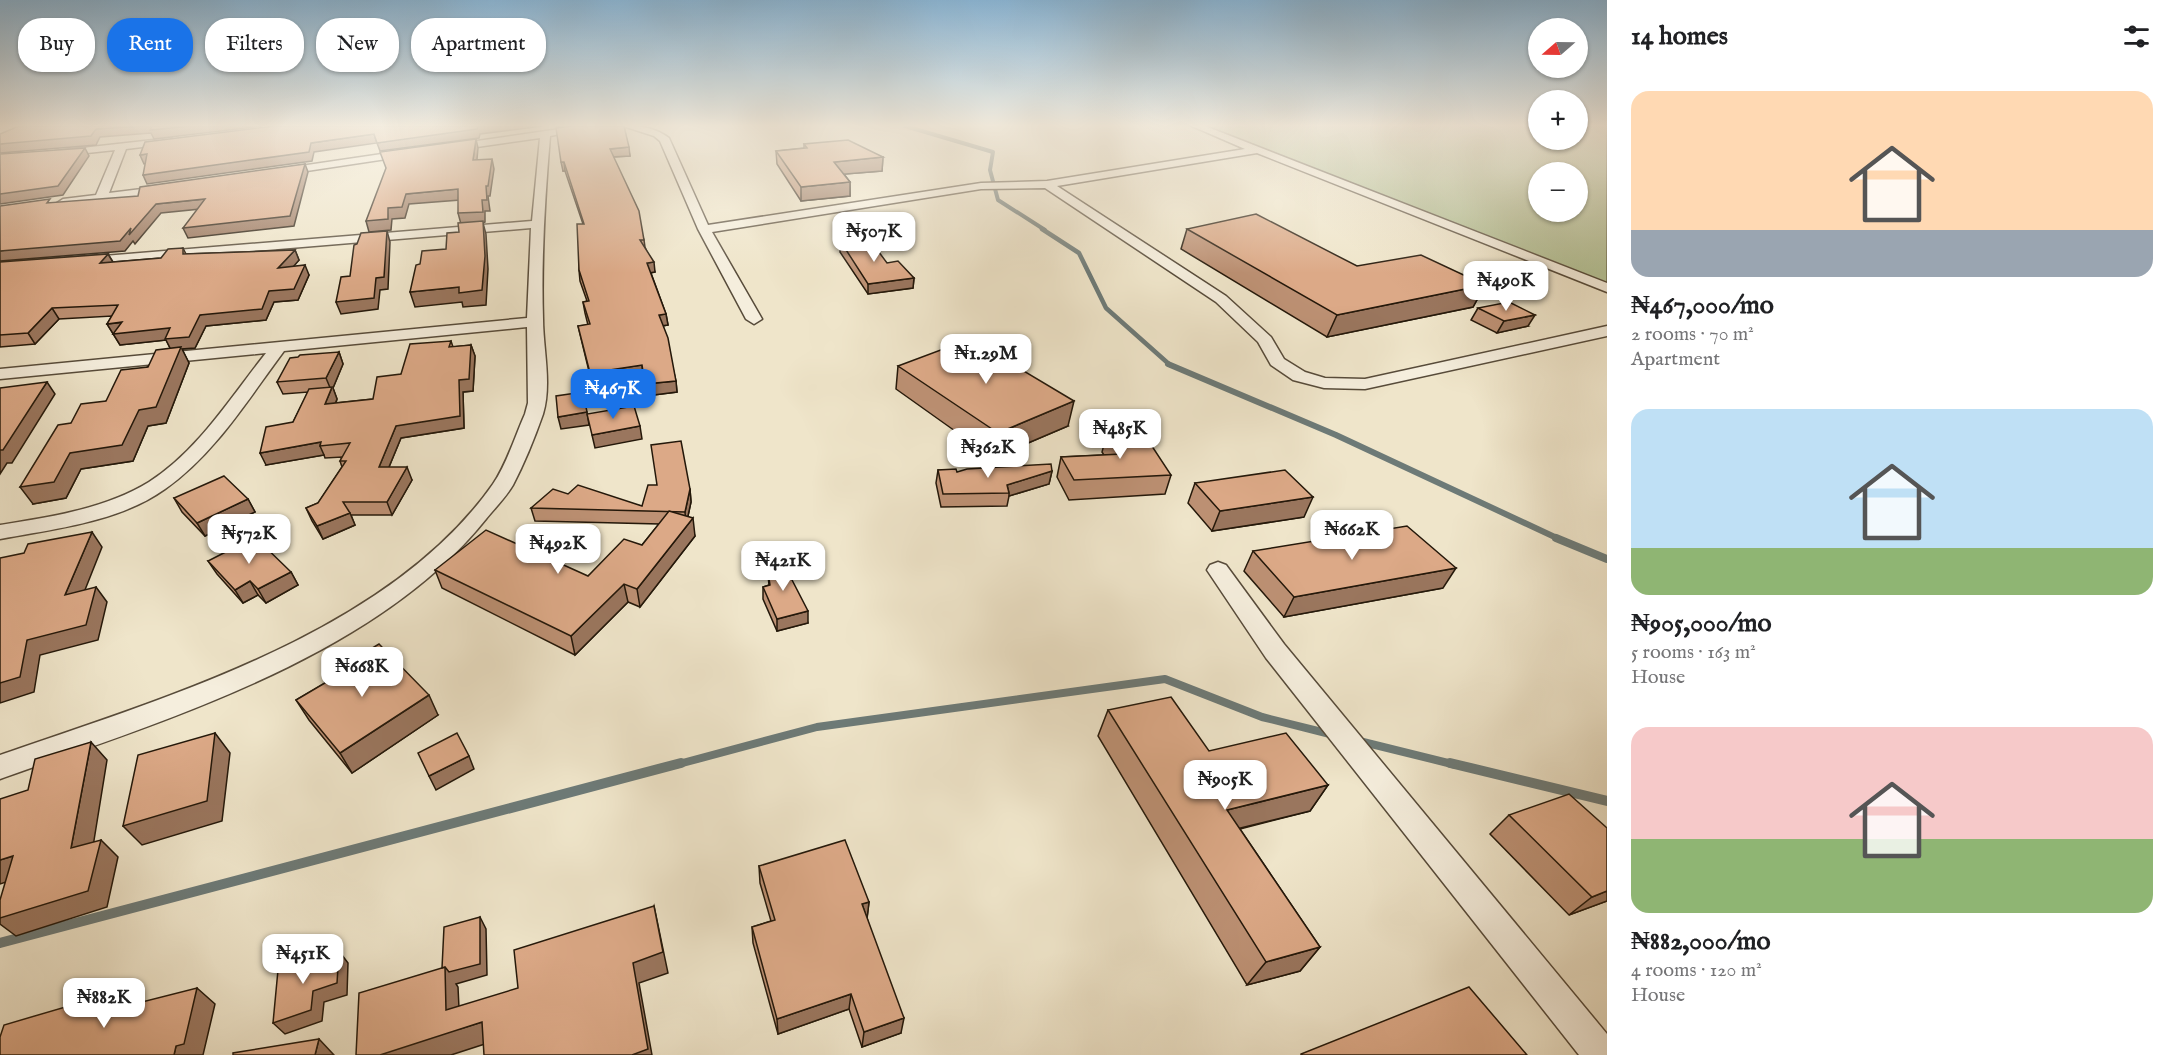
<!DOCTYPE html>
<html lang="en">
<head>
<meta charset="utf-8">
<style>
  :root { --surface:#fff; --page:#f2f2f2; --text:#202124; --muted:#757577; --accent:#1a73e8 }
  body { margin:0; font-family:"IM FELL English",serif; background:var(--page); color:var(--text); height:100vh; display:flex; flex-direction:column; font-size:22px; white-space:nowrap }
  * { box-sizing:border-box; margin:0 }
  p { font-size:20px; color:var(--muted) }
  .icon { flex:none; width:33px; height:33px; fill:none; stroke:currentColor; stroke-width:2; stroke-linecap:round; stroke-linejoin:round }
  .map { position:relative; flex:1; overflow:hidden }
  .sheet { display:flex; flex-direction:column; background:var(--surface); width:570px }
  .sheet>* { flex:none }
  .top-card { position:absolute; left:18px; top:18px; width:570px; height:54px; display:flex; gap:12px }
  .needle { width:39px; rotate:250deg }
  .buttons { position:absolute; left:1528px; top:18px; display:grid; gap:12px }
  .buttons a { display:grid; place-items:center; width:60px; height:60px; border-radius:50%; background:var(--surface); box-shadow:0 2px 4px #0004; font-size:30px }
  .price { position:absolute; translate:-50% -51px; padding:0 14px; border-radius:12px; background:#fff; color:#222; font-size:20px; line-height:39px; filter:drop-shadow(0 2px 3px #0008) }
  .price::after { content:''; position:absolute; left:50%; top:36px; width:18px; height:14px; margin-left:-9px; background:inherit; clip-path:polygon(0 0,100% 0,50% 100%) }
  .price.active { background:var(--accent); color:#fff }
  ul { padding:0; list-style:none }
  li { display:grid; align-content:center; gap:12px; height:318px; padding:0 24px }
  li span { display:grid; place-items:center; height:186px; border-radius:18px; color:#555 }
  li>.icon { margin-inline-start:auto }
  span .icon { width:108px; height:108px; fill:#fffc; stroke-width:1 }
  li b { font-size:26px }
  h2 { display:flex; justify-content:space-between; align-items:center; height:72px; padding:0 24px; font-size:26px }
  .chip { padding:0 21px; border-radius:24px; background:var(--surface); box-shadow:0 2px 4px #0004; font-size:21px; line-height:54px }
  .chip.active { background:var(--accent); color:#fff }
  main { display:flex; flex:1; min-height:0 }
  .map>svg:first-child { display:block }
</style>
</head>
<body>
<main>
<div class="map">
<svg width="1607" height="1055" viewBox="0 0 1607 1055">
  <rect width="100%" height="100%" fill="#efe5ca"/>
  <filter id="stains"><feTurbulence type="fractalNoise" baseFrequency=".00333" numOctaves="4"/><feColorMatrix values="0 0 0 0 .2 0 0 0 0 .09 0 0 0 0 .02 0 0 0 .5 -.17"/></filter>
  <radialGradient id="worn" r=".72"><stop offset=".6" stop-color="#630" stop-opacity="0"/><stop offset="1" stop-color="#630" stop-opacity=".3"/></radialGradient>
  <path fill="#b6c599" stroke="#6d6e52" stroke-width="1.5" fill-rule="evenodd" d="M1197,126H1539V140H1578V126H1607V290ZM1539,172H1578V212H1539Z"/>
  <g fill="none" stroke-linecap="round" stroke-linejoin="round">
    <polyline stroke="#6d7a77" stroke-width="4" points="905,126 993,152 990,170 998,200 1045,230"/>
    <polyline stroke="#6d7a77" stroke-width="4.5" points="1042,229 1079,253 1106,308 1170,365"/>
    <polyline stroke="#6d7a77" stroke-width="6" points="1168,364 1336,435 1559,539"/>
    <g stroke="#6d7a77" stroke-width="8">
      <polyline points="1556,538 1607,559"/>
      <polyline points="1359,741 1456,765"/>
      <polyline points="675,765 817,727 1165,679 1262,717 1334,735"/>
    </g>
    <g stroke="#6d7a77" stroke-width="10">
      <polyline points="1450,763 1607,801"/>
      <polyline points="0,943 681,763"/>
    </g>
    <g stroke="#574b3a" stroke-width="3">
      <g id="street">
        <path d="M580,126H602L550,136C545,197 541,258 543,319C543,349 552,384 543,414C535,437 524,464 513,485C506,497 495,508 486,519C375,658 162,721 0,779V755C164,698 389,633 493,484C507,464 515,436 525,414L528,403L527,327L284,351C248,399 215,454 165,489C119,522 54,529 0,539V525C50,517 105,509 149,482C198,451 231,397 266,353L0,379V369L527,318L531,228L84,265L79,264V258L532,221L540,138L449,151L444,148L449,145Z"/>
        <path d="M623,126C638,125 656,128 669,138L708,225L981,183L1047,181L1245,149L1192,126H1205L1607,283V292L1257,153L1057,186L1226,296L1271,337L1284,359L1305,372L1325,378L1365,379L1607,326V336L1365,389L1324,388L1293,380L1271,365L1258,342L1216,302L1045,188L981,189L712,232L762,319L754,324L746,319L698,229L660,141L654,136Z"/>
        <polygon points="171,138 176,141 175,143 126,149 109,193 166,186 170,187 170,191 63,207 57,203 63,199 96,195 115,150 59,156 55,155 55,151"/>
        <polygon points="409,150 413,151 413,155 280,175 274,172 280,169"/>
        <polygon points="1218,562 1226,565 1284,644 1607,1034 1607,1055 1579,1055 1266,658 1207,570 1210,565"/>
      </g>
    </g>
    <use href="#street" fill="#f5eedd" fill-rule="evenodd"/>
  </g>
  <g fill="#bd9174" stroke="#24180a" stroke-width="1.5">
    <polygon points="556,126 624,126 630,156 613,157 644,240 645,247 655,272 651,273 666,314 668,325 663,326 676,381 677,392 646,396 643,376 592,384 578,326 588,325 585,313 583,302 587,301 580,281 579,270 583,224 565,171 563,171 570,126 557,127"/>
    <polygon points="804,144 883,157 882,171 844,174 850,182 850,196 801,201 777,164 776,151 804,148"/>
    <polygon points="1187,229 1357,266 1485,285 1473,307 1327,337 1181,249"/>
    <polygon points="841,242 887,263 914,278 913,288 868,294 840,252"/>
    <polygon points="183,248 186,254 295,250 299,260 293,266 309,275 298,300 274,302 266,320 206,326 195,348 182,349 189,363 166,423 148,426 133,461 81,469 66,498 33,504 71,423 106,401 170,348 166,340 120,345 107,324 112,316 59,319 35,344 0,347 0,262 108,254 113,262 161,258"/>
    <polygon points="1478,308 1528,326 1497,333 1471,320"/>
    <polygon points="451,341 453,347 471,345 475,356 473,391 463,392 464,428 401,438 389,467 412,480 392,515 351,515 355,525 323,539 312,521 306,508 318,503 342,467 340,461 342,457 325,458 324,455 266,465 293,422 308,392 283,394 277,382 339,352 343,364 333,388 337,399 336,403 373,399 401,374"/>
    <polygon points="898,366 1068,426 993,458 896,389"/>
    <polygon points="1107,433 1171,475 1165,494 1069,500 1057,477 1061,457 1104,455 1102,452"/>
    <polygon points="938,470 957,472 1052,471 1049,484 1009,496 1007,506 941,507 936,483"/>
    <polygon points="1195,483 1304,517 1212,531 1188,503"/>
    <polygon points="690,489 691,502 688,516 695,536 640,607 628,602 575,655 442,588 435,570 588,576 642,545 659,524 535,521 531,508 568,494 642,506"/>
    <polygon points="174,498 248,499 255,512 205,536 182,512"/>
    <polygon points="1253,551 1443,588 1284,617 1244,571"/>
    <polygon points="208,561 291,572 298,585 266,603 258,595 243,603 217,574"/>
    <polygon points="767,566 790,576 808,623 777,631 763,599 763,587 769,585"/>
    <polygon points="331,673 438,715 352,773 309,720 296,700 334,678"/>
    <polygon points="1108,710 1209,751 1328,785 1310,811 1240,829 1320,947 1300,971 1247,985 1098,736"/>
    <polygon points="1509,815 1607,828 1607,901 1569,915 1490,834"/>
    <polygon points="759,866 869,902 867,918 901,1033 862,1047 849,1009 778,1034 753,943 752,927 771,921 760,883"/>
  </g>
  <g fill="#9a765e" stroke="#24180a" stroke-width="1.5">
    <polygon points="141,126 262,126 154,139 151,133 100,137 96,145 0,153 0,144 96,129"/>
    <polygon points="478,126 542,126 480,134 479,138 380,151 377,143"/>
    <polygon points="374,134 377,143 314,152 312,161 147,184 143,175 311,143"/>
    <polygon points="476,139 478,148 476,170 473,160"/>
    <polygon points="629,147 630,156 611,157 610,149"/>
    <polygon points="85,148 89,156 63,195 0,204 0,194"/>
    <polygon points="147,154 151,163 144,164 140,155"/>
    <polygon points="883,157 882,171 834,175 834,162"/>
    <polygon points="492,159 494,169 490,196 488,196 490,211 485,211 485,222 483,223 486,234 488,269 486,305 463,307 462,302 415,307 410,292 459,287 461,224 458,213 486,186"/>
    <polygon points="561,162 564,162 565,171 563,171"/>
    <polygon points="305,164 308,172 294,226 188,238 183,228"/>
    <polygon points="850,182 850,196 801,201 801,187"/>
    <polygon points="458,189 460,200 409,204 405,218 392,219 391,230 369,232 366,221 388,208 406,194"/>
    <polygon points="205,199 210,208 161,213 135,244 133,241 125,251 0,261 0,251 131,228 156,204"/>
    <polygon points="387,231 390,242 388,289 380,290 378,309 341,314 336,302 376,278"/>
    <polygon points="295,250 299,260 283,279 278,268"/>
    <polygon points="108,254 114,264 100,263"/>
    <polygon points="654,262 655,272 649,273 647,263"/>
    <polygon points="305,265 309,275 298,300 274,302 266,320 206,326 195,348 182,349 189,363 166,423 148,426 133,461 81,469 66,498 33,504 20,487 70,453 139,410 171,350 166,340 120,345 107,324 200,315 269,291"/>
    <polygon points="914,278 913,288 868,294 868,284"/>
    <polygon points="1485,285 1473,307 1327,337 1337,315"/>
    <polygon points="52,308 59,319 35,344 28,333"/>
    <polygon points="666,314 668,325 661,326 659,315"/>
    <polygon points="1535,315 1528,326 1497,333 1504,321"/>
    <polygon points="471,345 475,356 473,391 463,392 464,428 401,438 384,479 379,467 396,426 459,380"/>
    <polygon points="339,352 343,364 333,388 337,399 330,416 325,404 331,390 326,378"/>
    <polygon points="642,365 643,376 592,384 590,373"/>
    <polygon points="676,381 677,392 646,396 645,384"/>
    <polygon points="47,382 55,394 12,463 7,463 0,474 0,450"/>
    <polygon points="1074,401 1068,426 993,458 998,433"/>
    <polygon points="587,412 589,425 561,429 558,417"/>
    <polygon points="640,426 642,439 595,448 592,435"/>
    <polygon points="321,442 320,446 324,455 266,465 260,453"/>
    <polygon points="407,467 412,480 392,515 387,502"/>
    <polygon points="1052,471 1049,484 1009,496 1009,493 1007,485"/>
    <polygon points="690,489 691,502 686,525 685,512"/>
    <polygon points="1313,497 1304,517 1212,531 1220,511"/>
    <polygon points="248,499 255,512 205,536 197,523"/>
    <polygon points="350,513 355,525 323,539 317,526"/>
    <polygon points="693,518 695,536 640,607 637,589"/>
    <polygon points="92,532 102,547 77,610 65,595"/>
    <polygon points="1456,568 1443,588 1284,617 1294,597"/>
    <polygon points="291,572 298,585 266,603 258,589"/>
    <polygon points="250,581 258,595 243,603 235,590"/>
    <polygon points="624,584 628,602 575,655 571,636"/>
    <polygon points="96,587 107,602 98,640 40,655 34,692 0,703 0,683 27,640"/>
    <polygon points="808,611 808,623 777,631 777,619"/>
    <polygon points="429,695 438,715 352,773 340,753"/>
    <polygon points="215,733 230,753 222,821 142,845 123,826"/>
    <polygon points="91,742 107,760 90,865 71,848"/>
    <polygon points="469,756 474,769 436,790 429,776"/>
    <polygon points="1328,785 1310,811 1212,835 1227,810"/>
    <polygon points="101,840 118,857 107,907 16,936 0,924 0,918"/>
    <polygon points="13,856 33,873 0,884 0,860"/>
    <polygon points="1607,891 1607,901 1569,915 1592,897"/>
    <polygon points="869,902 867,919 862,904"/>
    <polygon points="654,906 668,973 639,983 652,1055 632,1055 633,963"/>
    <polygon points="480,917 486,929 487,975 456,984 458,987 460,1029 482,1022 494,1041 451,1055 380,1055 445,967"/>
    <polygon points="1320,947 1300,971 1247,985 1266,962"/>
    <polygon points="339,951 348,963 347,995 324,1002 322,1021 285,1034 273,1023"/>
    <polygon points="197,988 215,1004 203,1055 174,1055 176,1046"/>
    <polygon points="851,994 849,1009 778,1034 777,1019"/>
    <polygon points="96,998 116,1013 91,1015"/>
    <polygon points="904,1018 901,1033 862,1047 864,1032"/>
    <polygon points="319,1039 334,1055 315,1055"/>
  </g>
  <g fill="#dca987" stroke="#24180a" stroke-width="1.5">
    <polygon points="19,126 141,126 96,129 91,136 0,144 0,134"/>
    <polygon points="152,126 191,126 150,130"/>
    <polygon points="274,126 479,126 478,126 477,129 377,143 374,134 311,143 309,152 143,175 147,154 140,155 145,142"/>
    <polygon points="572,126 624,126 629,147 610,149 639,211 644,240 640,240 654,262 647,263 666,314 659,315 668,338 676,381 645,384 642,365 590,373 578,326 590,324 583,302 589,301 579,270 577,224 584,224 564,162 561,162 556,128"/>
    <polygon points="476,139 473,160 492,159 488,186 486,186 487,200 482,200 483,212 458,213 458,189 406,194 402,207 388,208 388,219 366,221 386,168 380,152"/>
    <polygon points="848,140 883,157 834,162 850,182 801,187 776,151 807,148 804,144"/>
    <polygon points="85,148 58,186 0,194 0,154"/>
    <polygon points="305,164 290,216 183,228 205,199 156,204 129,235 131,228 120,241 0,251 0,206 50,199 47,203 138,196 140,187"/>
    <polygon points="1256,214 1357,266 1421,255 1485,285 1337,315 1187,229"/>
    <polygon points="483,221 485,256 482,290 459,293 459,287 410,292 416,265 420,264 422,251 446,249 447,233 459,232 458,223"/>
    <polygon points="387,231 384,277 376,278 374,298 336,302 341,277 350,276 354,245 357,244 361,233"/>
    <polygon points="870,240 887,263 898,261 914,278 868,284 841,242"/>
    <polygon points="183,248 183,254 295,250 278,268 305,265 294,289 269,291 262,309 200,315 189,337 165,339 170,328 113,334 122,322 107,324 118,305 52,308 28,333 0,335 0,262 108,254 100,263 161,258 168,249"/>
    <polygon points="1509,302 1535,315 1504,321 1478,308"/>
    <polygon points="970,339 1074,401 998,433 898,366"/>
    <polygon points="451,341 449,347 471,345 469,379 459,380 460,416 396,426 379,467 407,467 387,502 343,502 350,513 317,526 306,508 318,503 346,461 340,461 350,443 320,446 321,442 260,453 266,427 293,422 309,389 332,387 325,404 373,399 377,377 401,374 410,344"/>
    <polygon points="181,347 156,407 139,410 122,445 70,453 54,482 20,487 58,425 71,423 81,404 106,401 121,370 148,367 156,350"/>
    <polygon points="339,352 326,378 277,382 290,358 298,357 300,355"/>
    <polygon points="47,382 3,450 0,450 0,388"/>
    <polygon points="583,392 587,412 558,417 556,396"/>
    <polygon points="634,406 640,426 592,435 587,414"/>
    <polygon points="1142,431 1171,475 1074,480 1061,457 1121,454 1107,433"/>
    <polygon points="681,441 690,489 685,512 531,508 553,489 568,494 578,485 642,506 648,485 657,485 651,445"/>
    <polygon points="1051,464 1052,471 1007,485 1009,493 943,494 938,470 956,469 957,472 967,469"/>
    <polygon points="1285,470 1313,497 1220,511 1195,483"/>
    <polygon points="224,476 248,499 197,523 174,498"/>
    <polygon points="669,511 693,518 637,589 624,584 571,636 435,570 486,530 588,576 624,539 642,545"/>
    <polygon points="1407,526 1456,568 1294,597 1253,551"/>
    <polygon points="92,532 65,595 96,587 86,625 27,640 20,677 0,683 0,558 24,553 28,544"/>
    <polygon points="255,537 291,572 258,589 250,581 235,590 208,561"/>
    <polygon points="788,563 790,576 808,611 777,619 763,587 770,585 767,566"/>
    <polygon points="379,644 429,695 340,753 296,700 335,677 331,673"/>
    <polygon points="1171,697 1209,751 1286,733 1328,785 1227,810 1320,947 1266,962 1108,710"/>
    <polygon points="215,733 207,801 123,826 138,755"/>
    <polygon points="457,733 469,756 429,776 418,753"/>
    <polygon points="91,742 71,848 101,840 88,891 0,918 0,900 13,856 0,860 0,799 28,790 35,759"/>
    <polygon points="1569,794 1607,828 1607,891 1592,897 1509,815"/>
    <polygon points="845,840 869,902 862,904 904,1018 864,1032 851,994 777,1019 752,927 775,920 759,866"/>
    <polygon points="654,906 663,952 633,963 648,1049 632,1055 484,1055 482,1022 380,1055 356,1055 359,993 445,967 446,1010 518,988 514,950"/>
    <polygon points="480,917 480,964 449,972 445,967 442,968 444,927"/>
    <polygon points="339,951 337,983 313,991 311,1010 273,1023 278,970"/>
    <polygon points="1469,987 1527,1055 1301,1055 1301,1054"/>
    <polygon points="197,988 184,1044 176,1046 174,1055 0,1055 0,1037 4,1025 96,998 91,1015"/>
    <polygon points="319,1039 315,1055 233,1055 233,1053"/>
  </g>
  <linearGradient id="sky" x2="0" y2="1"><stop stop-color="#8ab7d8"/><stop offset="0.46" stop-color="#f8f3e7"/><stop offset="1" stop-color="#f8f3e7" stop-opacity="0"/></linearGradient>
  <rect width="1607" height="273" fill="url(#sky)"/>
  <rect width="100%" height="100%" filter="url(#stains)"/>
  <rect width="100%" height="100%" fill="url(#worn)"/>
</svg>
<div class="buttons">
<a><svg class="needle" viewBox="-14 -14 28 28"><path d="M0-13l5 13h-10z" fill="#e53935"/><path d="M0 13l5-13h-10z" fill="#757577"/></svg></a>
<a>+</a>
<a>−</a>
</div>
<b class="price" style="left:874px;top:263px">₦507K</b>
<b class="price" style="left:1506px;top:312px">₦490K</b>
<b class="price" style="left:986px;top:385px">₦1.29M</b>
<b class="price active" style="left:613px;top:420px">₦467K</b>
<b class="price" style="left:1120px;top:460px">₦485K</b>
<b class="price" style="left:988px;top:479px">₦362K</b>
<b class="price" style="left:1352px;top:561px">₦662K</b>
<b class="price" style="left:249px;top:565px">₦572K</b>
<b class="price" style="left:558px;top:575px">₦492K</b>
<b class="price" style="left:783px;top:592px">₦421K</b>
<b class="price" style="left:362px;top:698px">₦668K</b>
<b class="price" style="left:1225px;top:811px">₦905K</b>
<b class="price" style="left:303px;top:985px">₦451K</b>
<b class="price" style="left:104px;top:1029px">₦882K</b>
<div class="top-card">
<a class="chip">Buy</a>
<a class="chip active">Rent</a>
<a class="chip">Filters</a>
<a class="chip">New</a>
<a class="chip">Apartment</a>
</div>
</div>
<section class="sheet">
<h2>14 homes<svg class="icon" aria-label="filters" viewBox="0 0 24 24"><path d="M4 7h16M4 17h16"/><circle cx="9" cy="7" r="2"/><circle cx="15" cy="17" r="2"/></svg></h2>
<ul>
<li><span style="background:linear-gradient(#ffd9b3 75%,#9aa5b1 0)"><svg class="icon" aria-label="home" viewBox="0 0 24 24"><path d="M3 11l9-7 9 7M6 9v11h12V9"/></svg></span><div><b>₦467,000/mo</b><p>2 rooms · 70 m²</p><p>Apartment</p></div></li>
<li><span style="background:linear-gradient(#bfe0f5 75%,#8fb573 0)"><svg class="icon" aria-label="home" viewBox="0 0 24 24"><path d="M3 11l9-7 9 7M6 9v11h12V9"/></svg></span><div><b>₦905,000/mo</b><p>5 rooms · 163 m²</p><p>House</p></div></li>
<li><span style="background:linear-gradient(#f6c9c9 60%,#8fb573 0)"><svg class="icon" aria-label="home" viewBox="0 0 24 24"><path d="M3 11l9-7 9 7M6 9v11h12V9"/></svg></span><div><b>₦882,000/mo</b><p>4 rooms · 120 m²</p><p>House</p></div></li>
</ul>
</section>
</main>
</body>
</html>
